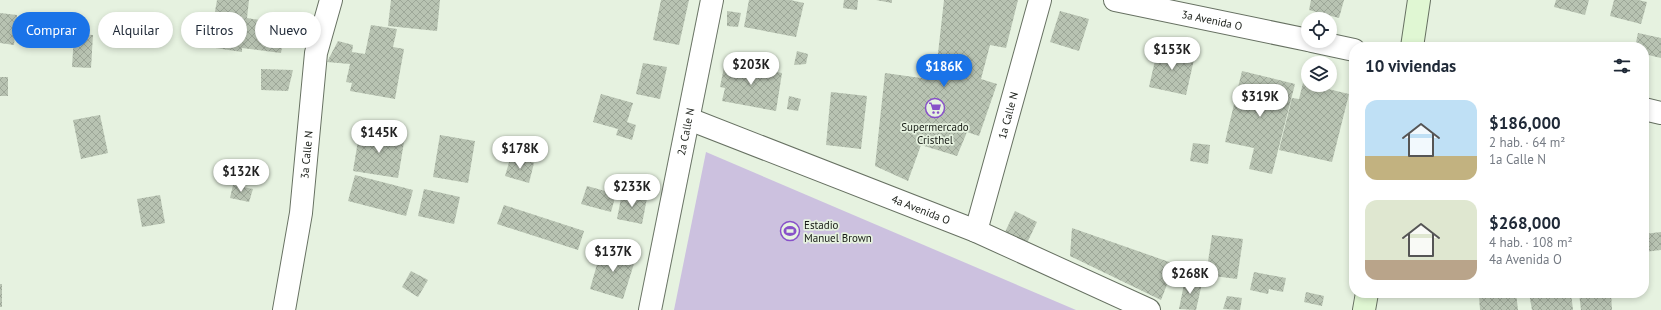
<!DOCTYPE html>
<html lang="es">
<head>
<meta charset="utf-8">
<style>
  :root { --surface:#fff; --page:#f2f2f3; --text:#1f2937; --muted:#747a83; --accent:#1a73e8 }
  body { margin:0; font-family:"PT Sans",sans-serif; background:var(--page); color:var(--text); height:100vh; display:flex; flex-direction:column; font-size:15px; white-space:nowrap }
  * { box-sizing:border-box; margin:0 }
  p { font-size:13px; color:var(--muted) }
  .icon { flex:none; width:22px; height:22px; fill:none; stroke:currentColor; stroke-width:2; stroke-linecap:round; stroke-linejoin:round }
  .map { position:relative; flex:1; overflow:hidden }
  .details { position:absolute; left:1349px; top:42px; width:300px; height:256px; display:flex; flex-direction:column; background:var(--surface); border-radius:16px; box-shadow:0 2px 6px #0003 }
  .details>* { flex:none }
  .guide { position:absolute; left:12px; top:12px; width:380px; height:36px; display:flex; gap:8px }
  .fabs { position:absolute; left:1301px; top:12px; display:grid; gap:8px }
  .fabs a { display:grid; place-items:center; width:36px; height:36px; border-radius:50%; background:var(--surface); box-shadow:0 2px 6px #0003; font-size:20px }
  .price { position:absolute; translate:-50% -34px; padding:0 9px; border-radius:14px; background:#fff; color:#222; font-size:13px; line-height:26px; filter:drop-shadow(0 1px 2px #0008) }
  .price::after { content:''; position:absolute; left:50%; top:24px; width:12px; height:9px; margin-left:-6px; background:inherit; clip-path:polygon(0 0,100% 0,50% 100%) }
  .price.active { background:var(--accent); color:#fff }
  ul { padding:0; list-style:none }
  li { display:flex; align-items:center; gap:12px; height:100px; padding:0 16px }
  li span { display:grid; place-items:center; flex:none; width:112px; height:80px; border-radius:12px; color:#555 }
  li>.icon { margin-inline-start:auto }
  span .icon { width:48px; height:48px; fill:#fffc; stroke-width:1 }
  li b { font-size:17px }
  h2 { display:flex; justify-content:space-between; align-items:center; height:48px; padding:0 16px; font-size:17px }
  .chip { padding:0 14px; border-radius:18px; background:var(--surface); box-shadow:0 2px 6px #0003; font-size:14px; line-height:36px }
  .chip.active { background:var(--accent); color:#fff }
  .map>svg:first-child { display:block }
</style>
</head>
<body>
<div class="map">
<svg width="1661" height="310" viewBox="0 0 1661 310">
  <defs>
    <pattern id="building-cross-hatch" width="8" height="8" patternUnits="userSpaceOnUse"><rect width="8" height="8" fill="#b8c3b2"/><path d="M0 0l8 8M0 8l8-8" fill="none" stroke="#9da798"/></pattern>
  </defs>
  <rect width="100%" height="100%" fill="#e6f2e0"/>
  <polygon fill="#ccc1df" points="706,152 1076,310 674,310"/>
  <g fill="url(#building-cross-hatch)">
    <polygon points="217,0 249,0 247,18 272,22 274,12 287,14 281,53 242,48 242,52 209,47"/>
    <polygon points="391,0 440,0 437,31 388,26"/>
    <polygon points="661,0 689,0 679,45 653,40"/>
    <polygon points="749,0 790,0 804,3 796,37 744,27"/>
    <polygon points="844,0 858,0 857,10 843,8"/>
    <polygon points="876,0 892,0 892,3"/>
    <polygon points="944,0 1018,0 1006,48 990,45 981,79 997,84 979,136 967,132 957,156 921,145 908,181 875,166 885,73 935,80"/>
    <polygon points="1311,0 1344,0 1339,18 1309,10"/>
    <polygon points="1556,0 1589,0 1585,15 1554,7"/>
    <polygon points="1614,0 1638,0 1647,2 1641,24 1610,16"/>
    <polygon points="727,11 741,13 738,27 727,26"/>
    <polygon points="1060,11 1089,19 1079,51 1050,42"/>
    <polygon points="0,13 17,15 14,45 0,43"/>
    <polygon points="371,25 397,29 393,47 404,49 395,99 350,91 352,83 346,82 350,64 327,62 338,41 353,45 352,52 365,54"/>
    <polygon points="1638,33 1661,38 1661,58 1644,54 1644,47 1635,47"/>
    <polygon points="74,34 93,35 91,68 72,67"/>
    <polygon points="1158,47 1195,55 1186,95 1149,87"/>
    <polygon points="797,51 808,54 806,64 794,65"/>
    <polygon points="725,62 782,73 776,111 722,101 725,88 720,87"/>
    <polygon points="643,63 667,67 660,99 636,94"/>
    <polygon points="261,69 293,70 288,91 261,90"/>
    <polygon points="1242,71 1295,84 1272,174 1249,169 1254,148 1225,142"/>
    <rect x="0" y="77" width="8" height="19"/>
    <polygon points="1303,83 1349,94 1332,162 1279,150 1292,98 1299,99"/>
    <polygon points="831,92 867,96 861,149 826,145"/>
    <polygon points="601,94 633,103 627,122 636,125 632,140 616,135 618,129 593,122"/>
    <polygon points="789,96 801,99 798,111 787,109"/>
    <polygon points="100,115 108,153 81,159 73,120"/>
    <polygon points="360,129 405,136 398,178 353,171"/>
    <polygon points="440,135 475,141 468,183 433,177"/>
    <polygon points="1193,143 1210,145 1208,164 1190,161"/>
    <polygon points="511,156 534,163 529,183 505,176"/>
    <polygon points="355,175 413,190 406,216 348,201"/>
    <polygon points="233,185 253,189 249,202 230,198"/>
    <polygon points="587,186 616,194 611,212 581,204"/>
    <polygon points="424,189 460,197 454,224 418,216"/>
    <polygon points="622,193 647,198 642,224 617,219"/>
    <polygon points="160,195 165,223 142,227 137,199"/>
    <polygon points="504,205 584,231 578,250 497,224"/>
    <polygon points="1015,211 1037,222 1027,243 1005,232"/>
    <polygon points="1072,228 1175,264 1161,300 1070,256"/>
    <polygon points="1661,232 1661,250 1644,252 1644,234"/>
    <polygon points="1212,235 1243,239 1237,279 1206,275"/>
    <polygon points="602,247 636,257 623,299 590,289"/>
    <polygon points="411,271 428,280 418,297 402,287"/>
    <polygon points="1254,272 1286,278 1283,292 1269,289 1268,294 1250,290"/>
    <polygon points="1185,279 1202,283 1196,310 1179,309"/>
    <rect x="0" y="284" width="2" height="23"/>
    <polygon points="1306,292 1324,296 1322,306 1304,302"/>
    <polygon points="1505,293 1516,293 1518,310 1480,310 1479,296"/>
    <polygon points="1529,293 1571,293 1573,310 1532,310"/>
    <polygon points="1579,293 1611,293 1612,310 1581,310"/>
    <polygon points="1227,296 1242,298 1240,310 1223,309"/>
  </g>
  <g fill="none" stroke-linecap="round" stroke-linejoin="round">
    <g stroke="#677162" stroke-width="24">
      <g id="street">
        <path id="s1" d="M1115,0L1308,40"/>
        <polyline points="1312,41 1354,50"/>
        <polyline points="1644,109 1661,113"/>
        <path id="s2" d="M689,119L976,231L1149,310"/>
        <path id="s3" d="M976,231L1040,0"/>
        <path id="s4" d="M284,310L301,213L316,53L331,0"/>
        <path id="s5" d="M650,310L712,0"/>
      </g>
    </g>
    <g stroke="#677162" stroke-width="24">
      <g id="secondary">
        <polyline points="1412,47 1419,0"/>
        <polyline points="1364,310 1367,293"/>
      </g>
    </g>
    <use href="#street" stroke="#fff" stroke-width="22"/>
    <use href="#secondary" stroke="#e0f7d3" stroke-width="22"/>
  </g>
  <defs>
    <g id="supermarket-ring" transform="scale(1)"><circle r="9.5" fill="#e6f2e0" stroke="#8851c9" stroke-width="1.5"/><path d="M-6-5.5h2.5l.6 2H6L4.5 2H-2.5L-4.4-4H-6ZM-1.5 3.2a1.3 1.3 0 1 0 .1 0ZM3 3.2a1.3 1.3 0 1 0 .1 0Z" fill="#8851c9"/></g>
    <g id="stadium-ring" transform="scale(1)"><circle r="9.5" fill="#e6f2e0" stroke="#8851c9" stroke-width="1.5"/><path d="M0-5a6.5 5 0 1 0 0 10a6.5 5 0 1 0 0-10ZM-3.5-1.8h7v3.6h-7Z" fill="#8851c9"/></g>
  </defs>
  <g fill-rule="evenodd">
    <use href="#supermarket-ring" x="935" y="108"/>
    <use href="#stadium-ring" x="790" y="231"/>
  </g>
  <g text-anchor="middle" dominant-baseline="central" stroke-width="3.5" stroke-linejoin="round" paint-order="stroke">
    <g font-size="11" fill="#171b15" stroke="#e6f2e0">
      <text stroke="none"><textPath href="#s1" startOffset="99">3a Avenida O</textPath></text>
      <text stroke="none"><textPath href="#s3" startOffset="120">1a Calle N</textPath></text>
      <text stroke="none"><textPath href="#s5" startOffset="182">2a Calle N</textPath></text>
      <text stroke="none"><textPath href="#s4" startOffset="157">3a Calle N</textPath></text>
      <text stroke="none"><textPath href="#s2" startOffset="249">4a Avenida O</textPath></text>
    </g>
    <g font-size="11" fill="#171b15" stroke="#e6f2e0">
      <text x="935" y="127">Supermercado<tspan x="935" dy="13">Cristhel</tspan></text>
      <text x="804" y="225" text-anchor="start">Estadio<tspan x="804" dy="13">Manuel Brown</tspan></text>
    </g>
  </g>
</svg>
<div class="fabs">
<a><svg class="icon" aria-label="locate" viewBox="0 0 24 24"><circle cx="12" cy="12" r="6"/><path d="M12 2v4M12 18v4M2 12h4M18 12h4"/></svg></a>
<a><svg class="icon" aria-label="layers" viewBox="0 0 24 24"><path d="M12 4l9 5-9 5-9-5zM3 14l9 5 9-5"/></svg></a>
</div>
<b class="price" style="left:1172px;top:71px">$153K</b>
<b class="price" style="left:751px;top:86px">$203K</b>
<b class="price active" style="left:944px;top:88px">$186K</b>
<b class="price" style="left:1260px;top:118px">$319K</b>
<b class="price" style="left:379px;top:154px">$145K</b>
<b class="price" style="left:520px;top:170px">$178K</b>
<b class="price" style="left:241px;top:193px">$132K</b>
<b class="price" style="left:632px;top:208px">$233K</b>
<b class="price" style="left:613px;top:273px">$137K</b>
<b class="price" style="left:1190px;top:295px">$268K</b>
<div class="guide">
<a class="chip active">Comprar</a>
<a class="chip">Alquilar</a>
<a class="chip">Filtros</a>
<a class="chip">Nuevo</a>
</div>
<section class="details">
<h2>10 viviendas<svg class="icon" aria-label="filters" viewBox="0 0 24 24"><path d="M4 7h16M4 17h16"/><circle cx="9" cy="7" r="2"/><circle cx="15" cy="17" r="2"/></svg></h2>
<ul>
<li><span style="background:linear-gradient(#bfe0f5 70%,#c2b280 0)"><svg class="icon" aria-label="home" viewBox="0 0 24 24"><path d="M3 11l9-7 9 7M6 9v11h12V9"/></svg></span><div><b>$186,000</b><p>2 hab. · 64 m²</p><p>1a Calle N</p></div></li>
<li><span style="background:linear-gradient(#dfe7d0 75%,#b9a48a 0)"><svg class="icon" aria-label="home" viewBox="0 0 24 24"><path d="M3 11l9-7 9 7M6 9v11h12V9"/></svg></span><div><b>$268,000</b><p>4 hab. · 108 m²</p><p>4a Avenida O</p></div></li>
</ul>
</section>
</div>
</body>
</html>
